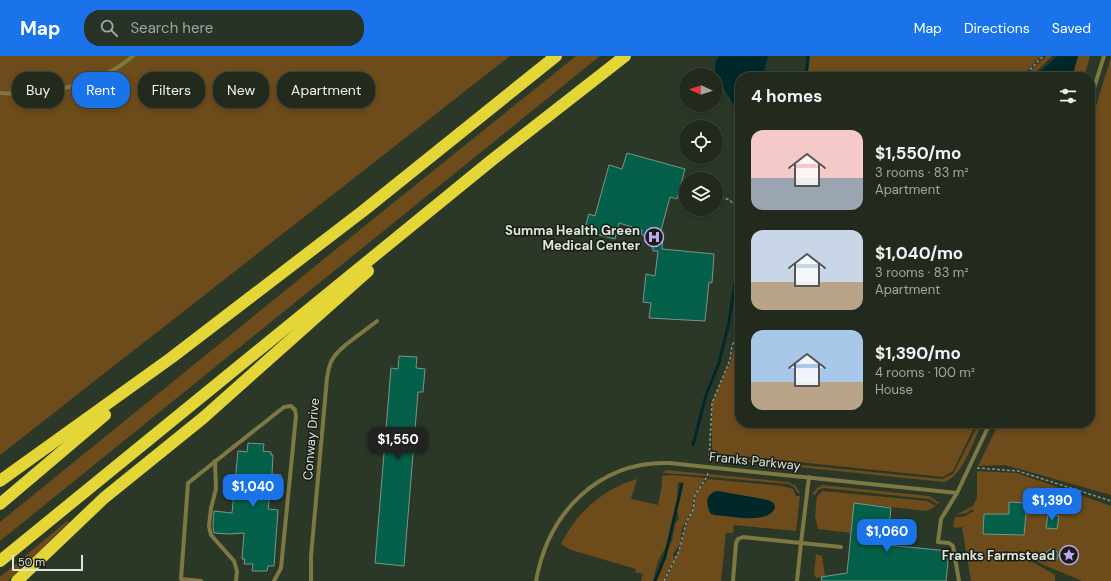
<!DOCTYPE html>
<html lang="en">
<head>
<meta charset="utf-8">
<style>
  :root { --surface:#212a1d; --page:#293226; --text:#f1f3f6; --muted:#a2a7a4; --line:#3e463b; --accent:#1a73e8 }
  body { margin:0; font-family:"DM Sans",sans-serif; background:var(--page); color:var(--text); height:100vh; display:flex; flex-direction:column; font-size:15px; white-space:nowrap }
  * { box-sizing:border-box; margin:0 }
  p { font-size:13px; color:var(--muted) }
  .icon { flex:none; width:22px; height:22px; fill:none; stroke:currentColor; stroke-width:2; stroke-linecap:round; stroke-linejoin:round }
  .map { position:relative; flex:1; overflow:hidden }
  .panel { position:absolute; left:735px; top:16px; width:360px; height:356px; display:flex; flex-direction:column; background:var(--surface); border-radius:16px; box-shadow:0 2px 6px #0003,0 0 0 1px var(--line) }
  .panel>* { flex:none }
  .hud { position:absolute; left:12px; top:16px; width:380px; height:36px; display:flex; gap:8px }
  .needle { width:26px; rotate:273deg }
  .tools { position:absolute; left:679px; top:12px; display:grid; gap:8px }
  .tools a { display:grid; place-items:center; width:44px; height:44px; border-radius:50%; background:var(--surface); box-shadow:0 2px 6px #0003,0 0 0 1px var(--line); font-size:20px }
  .scale { position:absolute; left:12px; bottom:10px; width:71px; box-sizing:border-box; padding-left:4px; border:2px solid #dee6db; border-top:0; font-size:11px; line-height:14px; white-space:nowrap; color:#dee6db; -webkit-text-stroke:3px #181d16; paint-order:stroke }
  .price { position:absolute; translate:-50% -34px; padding:0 9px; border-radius:8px; background:var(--accent); color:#fff; font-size:13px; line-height:26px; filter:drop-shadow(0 1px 2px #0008) }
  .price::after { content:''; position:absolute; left:50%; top:24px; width:12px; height:9px; margin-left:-6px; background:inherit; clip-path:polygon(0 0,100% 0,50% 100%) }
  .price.current { background:#222; color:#fff }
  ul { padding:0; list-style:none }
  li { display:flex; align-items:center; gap:12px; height:100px; padding:0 16px }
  li span { display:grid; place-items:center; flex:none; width:112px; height:80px; border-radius:12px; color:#555 }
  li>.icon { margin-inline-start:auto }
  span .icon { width:48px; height:48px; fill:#fffc; stroke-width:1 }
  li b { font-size:17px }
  h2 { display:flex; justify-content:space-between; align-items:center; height:48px; padding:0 16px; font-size:17px }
  .pill { padding:0 14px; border-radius:16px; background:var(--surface); box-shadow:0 2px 6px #0003,0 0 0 1px var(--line); font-size:14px; line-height:36px }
  .pill.current { background:var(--accent); color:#fff }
  header { display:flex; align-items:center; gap:24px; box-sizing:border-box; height:56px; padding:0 20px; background:var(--accent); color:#fff }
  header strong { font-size:19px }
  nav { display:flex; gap:22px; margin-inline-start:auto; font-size:14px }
  .search { width:280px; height:36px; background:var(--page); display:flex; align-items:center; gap:10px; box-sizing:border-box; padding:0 14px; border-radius:16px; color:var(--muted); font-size:15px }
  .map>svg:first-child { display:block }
</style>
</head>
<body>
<header>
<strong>Map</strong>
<div class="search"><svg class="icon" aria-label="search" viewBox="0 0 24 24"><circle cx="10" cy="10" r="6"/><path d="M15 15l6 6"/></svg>Search here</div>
<nav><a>Map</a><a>Directions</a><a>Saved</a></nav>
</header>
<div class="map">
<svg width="1111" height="525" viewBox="0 0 1111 525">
  <rect width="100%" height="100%" fill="#2c3827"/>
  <g fill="#6d4b1b" fill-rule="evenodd">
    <polygon points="0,0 510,0 0,399"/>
    <polygon points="576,0 600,0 0,485 0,466 393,147"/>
    <polygon points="810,0 1041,0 1021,21 807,21"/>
    <polygon points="1046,0 1052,0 1031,21 1024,21"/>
    <polygon points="1078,0 1090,0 1084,21 1072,21"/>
    <polygon points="1111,1 1111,439 1005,409 978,410 999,367 1090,367 1090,70"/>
    <polygon points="740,280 740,367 976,367 953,415 943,421 712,397 712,348 731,305 735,286"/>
    <path d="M979,367H982C974,384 962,422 944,426L711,402V400L942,423L953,418Z"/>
    <polygon points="666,414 706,418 706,420 663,417"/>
    <path d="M977,415L1017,417L1111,450V525H1082L1042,508L1019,494V498L1055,519V525H971L962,471L956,472L953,470L955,461H963L974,455L972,453L967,457L956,459L973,450L977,442ZM1009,446L1027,447L1024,479L983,478L984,458H1009ZM1048,458L1058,460L1057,473L1046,472ZM1050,493L1056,494L1058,497L1057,502L1054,505L1050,504L1046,501L1047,496Z"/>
    <polygon points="709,418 788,426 796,430 800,437 798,437 794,431 789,428 709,421"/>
    <path d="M673,419L705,422L695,437L691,456L682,472L680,488L673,498L674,503L663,525H656L665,497L672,485L675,468L679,463L677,455L681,426L678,427L677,445L668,487L658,505L653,525H641L643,518L635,516L636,513L571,494L561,488C577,456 603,433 637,423L631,443L658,449L662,429V420Z"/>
    <path d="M708,423L782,430L793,433L796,440H800L796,475L734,469L733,477H726L721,525H665L679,496L687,467L693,455L697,436ZM717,435L758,442L759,462L714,459Z"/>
    <polygon points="822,429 929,440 940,447 938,448 929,443 824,432 818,434 815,439 812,438 817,432"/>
    <polygon points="823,435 927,445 936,450 927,455 854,447 851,477 818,473 815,460 817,440"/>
    <polygon points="67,465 69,466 8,525 0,525 0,521"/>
    <polygon points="816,498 822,500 825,520 816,522 814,518"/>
  </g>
  <g fill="#00282b">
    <path d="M719,0H768L763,21H740V77C738,69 737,58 734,50C728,36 706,16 719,0Z"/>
    <polygon points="1057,0 1078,0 1072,21 1035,21"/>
    <path d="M717,435L768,444L774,447L775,452C767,469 731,460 714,459L710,457C706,447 705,438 717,435Z"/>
  </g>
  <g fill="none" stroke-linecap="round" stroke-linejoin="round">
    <g stroke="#00282b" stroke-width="3">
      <polyline points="806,21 808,0"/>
      <polyline points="693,389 706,339 719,307 729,266 735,228 740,215"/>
      <polyline points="655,525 665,501 682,428"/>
    </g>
  </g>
  <g fill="#046049" stroke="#7b958b">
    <polygon points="627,97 685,113 677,143 670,141 660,178 663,180 662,193 714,198 712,227 709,226 705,265 649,262 651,247 643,246 646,218 655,220 658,195 653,195 653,187 645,186 645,180 641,178 642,174 619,167 615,183 584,175 589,158 595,160 609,109 622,113"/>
    <polygon points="399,300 417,301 416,312 425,313 423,336 418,336 404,510 375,507 391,312 398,313"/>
    <polygon points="248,387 264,388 263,395 271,396 271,399 273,399 272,418 281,419 279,438 270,437 268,453 278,454 274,510 268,510 267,515 252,515 253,508 244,508 245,503 242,503 244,477 230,478 214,477 213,470 214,455 232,457 238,395 247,396"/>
    <polygon points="1009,446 1027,447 1024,479 983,478 984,458 1009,458"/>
    <polygon points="854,447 891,452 887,489 949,495 946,525 822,525 821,521 847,517"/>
    <polygon points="1048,458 1059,460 1057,473 1046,472"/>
    <circle cx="1052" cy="499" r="6"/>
  </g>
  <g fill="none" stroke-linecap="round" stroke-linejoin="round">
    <g stroke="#889284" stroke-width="1.5" stroke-dasharray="3 2" stroke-linecap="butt">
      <polyline points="1023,21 1043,0"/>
      <polyline points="716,140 730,144 733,148 740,146"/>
      <polyline points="709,405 712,347 730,304 732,289 740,278"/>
      <polyline points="977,412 1018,415 1111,445"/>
      <polyline points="664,525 679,495 686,467 693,454 695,439 707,421 708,417"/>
    </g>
    <g stroke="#7e7842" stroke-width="4">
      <path d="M0,37C42,41 101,28 133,0"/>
      <polyline points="1090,45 1104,0"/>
      <polyline points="215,405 216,433 211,452 209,470 211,479 234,505 237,515 236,525"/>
      <polyline points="809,421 801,487 841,491"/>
      <polyline points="957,437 941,463 938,486 949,487 953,490 959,525"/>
      <polyline points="201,525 181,523 188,427 284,351 291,350 295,354 296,360 281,512 274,525"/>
      <path d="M311,525V500L327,322C328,316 329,309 332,304C340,290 365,275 377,265"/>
      <path d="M536,525C548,458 597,405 669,407L957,437L990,367"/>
      <polyline points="733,525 736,487 738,483 743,481 801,487 797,525"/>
    </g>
    <g stroke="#e5d638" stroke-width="12">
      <polyline points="0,425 171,302 363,155 556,0"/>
      <polyline points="0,448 105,359"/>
      <polyline points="0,505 492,104 625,0"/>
      <polyline points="17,525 104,442 203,362 368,215"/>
    </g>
  </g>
  <defs>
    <g id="hospital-ring" transform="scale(1)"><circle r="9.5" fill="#181d16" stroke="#c1a8f3" stroke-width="1.5"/><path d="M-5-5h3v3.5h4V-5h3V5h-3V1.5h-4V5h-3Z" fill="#c1a8f3"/></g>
    <g id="sight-ring" transform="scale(1)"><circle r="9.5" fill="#181d16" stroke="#c1a8f3" stroke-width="1.5"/><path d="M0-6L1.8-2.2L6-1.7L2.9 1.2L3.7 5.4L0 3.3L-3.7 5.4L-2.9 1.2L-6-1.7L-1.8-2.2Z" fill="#c1a8f3"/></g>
  </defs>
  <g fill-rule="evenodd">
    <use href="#hospital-ring" x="654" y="181"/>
    <use href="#sight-ring" x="1069" y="499"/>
  </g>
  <g text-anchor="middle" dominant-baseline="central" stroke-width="3" stroke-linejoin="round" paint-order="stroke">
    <g font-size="13" font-weight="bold" fill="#dee6db" stroke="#181d16" text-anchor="end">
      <text x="640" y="174">Summa Health Green<tspan x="640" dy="15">Medical Center</tspan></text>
      <text x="1055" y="499">Franks Farmstead</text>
    </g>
    <g font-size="13" fill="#dee6db" stroke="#181d16">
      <text transform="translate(311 383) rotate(-85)">Conway Drive</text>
      <text transform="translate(755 405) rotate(6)">Franks Parkway</text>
    </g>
  </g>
</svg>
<div class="tools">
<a><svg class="needle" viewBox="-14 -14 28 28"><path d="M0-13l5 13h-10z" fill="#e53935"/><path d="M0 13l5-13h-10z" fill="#a2a7a4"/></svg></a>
<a><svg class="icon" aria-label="locate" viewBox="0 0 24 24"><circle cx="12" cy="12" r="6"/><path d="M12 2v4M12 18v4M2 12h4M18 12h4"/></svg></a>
<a><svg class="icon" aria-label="layers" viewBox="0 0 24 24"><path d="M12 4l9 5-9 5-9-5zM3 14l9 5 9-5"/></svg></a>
</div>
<div class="scale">50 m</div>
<b class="price current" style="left:398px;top:405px">$1,550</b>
<b class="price" style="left:253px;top:452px">$1,040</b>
<b class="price" style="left:1052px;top:466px">$1,390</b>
<b class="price" style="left:887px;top:497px">$1,060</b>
<div class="hud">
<a class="pill">Buy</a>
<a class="pill current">Rent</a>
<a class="pill">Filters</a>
<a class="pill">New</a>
<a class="pill">Apartment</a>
</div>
<section class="panel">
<h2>4 homes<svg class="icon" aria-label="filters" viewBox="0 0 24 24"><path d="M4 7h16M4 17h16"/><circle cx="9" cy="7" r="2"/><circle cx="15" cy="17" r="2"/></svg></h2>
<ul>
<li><span style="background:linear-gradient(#f6c9c9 60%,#9aa5b1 0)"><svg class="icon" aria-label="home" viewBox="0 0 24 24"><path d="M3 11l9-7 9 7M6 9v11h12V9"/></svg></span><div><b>$1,550/mo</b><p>3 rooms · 83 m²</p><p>Apartment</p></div></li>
<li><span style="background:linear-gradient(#c9d6e8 65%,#b9a48a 0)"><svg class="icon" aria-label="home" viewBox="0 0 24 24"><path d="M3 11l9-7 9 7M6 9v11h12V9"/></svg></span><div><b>$1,040/mo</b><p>3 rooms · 83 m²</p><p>Apartment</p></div></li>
<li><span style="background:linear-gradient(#a9c7e8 65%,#b9a48a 0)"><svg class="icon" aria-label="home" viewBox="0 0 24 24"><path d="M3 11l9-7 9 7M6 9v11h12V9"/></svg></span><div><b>$1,390/mo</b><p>4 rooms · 100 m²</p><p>House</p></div></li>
</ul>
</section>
</div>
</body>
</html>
